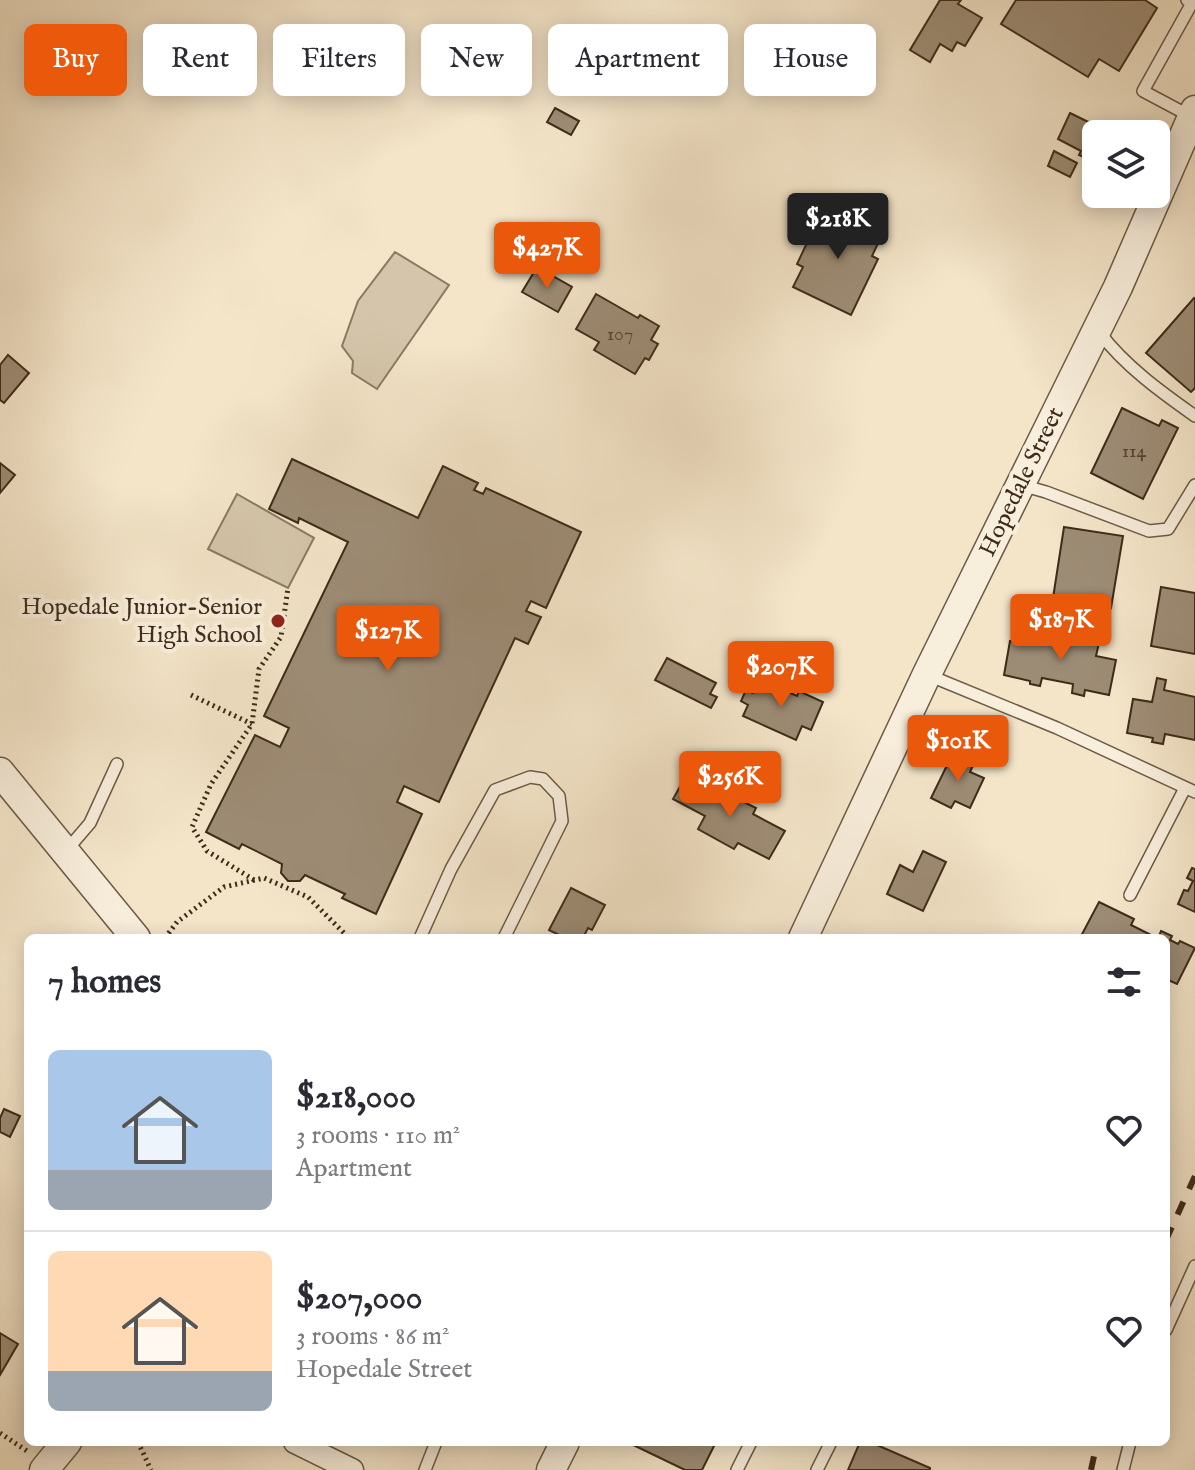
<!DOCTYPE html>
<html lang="en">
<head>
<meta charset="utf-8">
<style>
  :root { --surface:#fff; --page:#f7f7f7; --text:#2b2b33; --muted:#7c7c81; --line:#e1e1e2; --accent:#ea580c }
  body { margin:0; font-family:"IM FELL English",serif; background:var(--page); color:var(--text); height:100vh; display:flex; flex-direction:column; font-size:30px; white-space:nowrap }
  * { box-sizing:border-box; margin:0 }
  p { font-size:26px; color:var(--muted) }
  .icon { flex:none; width:44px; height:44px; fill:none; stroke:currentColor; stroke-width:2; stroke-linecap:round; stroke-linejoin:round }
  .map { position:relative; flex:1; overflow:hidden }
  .panel { position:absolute; left:24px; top:934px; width:1146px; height:512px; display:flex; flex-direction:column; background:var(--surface); border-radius:12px; box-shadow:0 4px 20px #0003 }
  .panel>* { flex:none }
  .top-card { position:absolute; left:24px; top:24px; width:1148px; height:72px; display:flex; gap:16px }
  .tools { position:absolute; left:1082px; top:120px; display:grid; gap:16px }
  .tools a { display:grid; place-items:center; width:88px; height:88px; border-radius:12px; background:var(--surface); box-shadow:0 4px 20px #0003; font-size:40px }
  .price { position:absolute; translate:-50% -68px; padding:0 18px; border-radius:8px; background:var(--accent); color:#fff; font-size:26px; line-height:52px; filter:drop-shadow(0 2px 4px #0008) }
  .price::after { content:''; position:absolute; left:50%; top:48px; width:24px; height:18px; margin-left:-12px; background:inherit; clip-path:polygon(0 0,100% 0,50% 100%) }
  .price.on { background:#222; color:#fff }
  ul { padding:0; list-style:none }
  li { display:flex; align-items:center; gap:24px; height:200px; padding:0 24px }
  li+li { border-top:2px solid var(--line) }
  li span { display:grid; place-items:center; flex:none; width:224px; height:160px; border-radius:12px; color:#555 }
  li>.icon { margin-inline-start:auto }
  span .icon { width:96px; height:96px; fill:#fffc; stroke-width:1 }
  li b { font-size:34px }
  h2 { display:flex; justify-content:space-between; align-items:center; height:96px; padding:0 24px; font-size:34px }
  .pill { padding:0 28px; border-radius:12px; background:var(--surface); box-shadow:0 4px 20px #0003; font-size:28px; line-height:72px }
  .pill.on { background:var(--accent); color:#fff }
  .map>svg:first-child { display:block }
</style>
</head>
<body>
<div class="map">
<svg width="1195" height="1470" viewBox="0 0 1195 1470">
  <rect width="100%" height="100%" fill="#f4e5c9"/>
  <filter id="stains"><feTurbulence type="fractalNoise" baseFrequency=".0025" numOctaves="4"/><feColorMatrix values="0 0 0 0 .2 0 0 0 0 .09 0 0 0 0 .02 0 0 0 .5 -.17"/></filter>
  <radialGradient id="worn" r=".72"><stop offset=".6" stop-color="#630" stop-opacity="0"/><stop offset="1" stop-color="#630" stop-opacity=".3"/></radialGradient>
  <g fill="#d5c6ab" stroke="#8a7962" stroke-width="2">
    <polygon points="395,252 449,285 377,389 352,373 353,361 342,346 358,301"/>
    <polygon points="237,494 314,538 288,588 208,549"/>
  </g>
  <g fill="#9d8c75" stroke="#3e2c19" stroke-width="2">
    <polygon points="940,0 961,0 958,4 982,18 965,46 957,42 952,51 940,44 930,62 910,50"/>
    <polygon points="1016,0 1145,0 1157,8 1119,71 1099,59 1088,77 1001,24"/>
    <polygon points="555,108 579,121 571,135 547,122"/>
    <polygon points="1070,113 1113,134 1096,134 1096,163 1079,155 1081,151 1058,139"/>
    <polygon points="1054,151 1077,163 1070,177 1048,166"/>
    <polygon points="824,207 882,235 872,256 878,259 851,315 793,287 803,267 797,264"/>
    <polygon points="537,267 572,287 558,312 522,292"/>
    <polygon points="596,294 638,318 640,315 659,326 651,340 658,344 649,360 645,358 635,374 594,350 599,342 576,329"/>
    <polygon points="1194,298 1195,299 1195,388 1191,392 1146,353"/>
    <polygon points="8,355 29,373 4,403 0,400 0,365"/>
    <polygon points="1122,408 1159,426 1162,420 1178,428 1143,499 1091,473"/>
    <polygon points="292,459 418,518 443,466 478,483 474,490 483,494 486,488 581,532 546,608 531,601 526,611 541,617 528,644 515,638 439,802 404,786 397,802 422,814 376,914 342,898 345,894 305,875 300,881 288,881 281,873 282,864 242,844 239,849 206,832 255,735 280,747 289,728 264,716 348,542 299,518 298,523 269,509"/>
    <polygon points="0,463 15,475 0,493"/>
    <polygon points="1064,527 1123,536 1111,608 1053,598"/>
    <polygon points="1161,587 1195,593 1195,654 1151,646"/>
    <polygon points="1035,622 1042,623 1040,633 1090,643 1092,632 1101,634 1096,656 1116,660 1109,695 1085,690 1084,696 1072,693 1073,684 1042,678 1040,686 1030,684 1030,681 1004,675 1010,641 1030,644"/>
    <polygon points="667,658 716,683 710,694 717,697 711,708 655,680"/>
    <polygon points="761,675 772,680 770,684 797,696 799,691 823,702 811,730 802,726 796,740 743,716 748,705 741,701 746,690 753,693"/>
    <polygon points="1157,678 1166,680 1164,690 1195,697 1195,740 1165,734 1163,744 1152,742 1153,738 1127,733 1133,699 1152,702"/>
    <polygon points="954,751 975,761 970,772 984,778 970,808 955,801 951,808 931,798"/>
    <polygon points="693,777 719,791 716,797 726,802 730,795 756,808 753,814 785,831 769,859 738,843 734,849 698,829 705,816 673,799 683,781 689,784"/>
    <polygon points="923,851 946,862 923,911 887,894 900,865 913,872"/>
    <polygon points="1192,868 1195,869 1195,912 1178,904 1184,890 1188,891 1193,881 1187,878"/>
    <polygon points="571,888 605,905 592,930 588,928 583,938 565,938 549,930"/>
    <polygon points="1099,902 1134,919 1131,925 1157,938 1080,938"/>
    <polygon points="1161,931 1172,936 1170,940 1178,944 1180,941 1195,948 1177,984 1166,979 1166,938 1158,938"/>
    <polygon points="4,1109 20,1116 10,1137 0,1132 0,1118"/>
    <polygon points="0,1333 18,1344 0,1375"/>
    <polygon points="627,1442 716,1442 702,1470 685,1470"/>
    <polygon points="860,1442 870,1442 930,1468 930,1470 848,1470"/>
  </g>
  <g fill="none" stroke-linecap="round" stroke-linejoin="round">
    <g stroke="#6c5a45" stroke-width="14">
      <g id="service">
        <polyline points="1187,0 1192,3 1143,91 1190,116"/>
        <path d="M1100,333C1125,366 1161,392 1195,416"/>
        <polyline points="1021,485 1046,492 1149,531 1168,529 1195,485"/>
        <polyline points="928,675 1057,728 1195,792"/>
        <polyline points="66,851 90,823 117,764"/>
        <polyline points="1130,895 1185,788"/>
        <polyline points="420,938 451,869 495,790 530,777 543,779 559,796 562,821 504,938"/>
        <polyline points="1166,1330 1195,1266"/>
        <polyline points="425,1470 436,1442"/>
        <polyline points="737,1470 751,1442"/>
        <polyline points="817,1470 831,1442"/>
        <polyline points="1123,1470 1130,1442"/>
      </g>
    </g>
    <g stroke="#6c5a45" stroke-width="25">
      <polyline id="minor" points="295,1442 352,1470"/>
    </g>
    <g stroke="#6c5a45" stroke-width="31">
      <g id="tertiary">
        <polyline points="0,772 136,938"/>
        <polyline points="803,938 927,674 1118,287 1195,110"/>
        <polyline points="44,1470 67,1442"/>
        <polyline points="551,1470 565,1442"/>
      </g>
    </g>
    <g stroke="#3e2c19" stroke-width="5" stroke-dasharray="2 4" stroke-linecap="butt">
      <polyline points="191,695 252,724"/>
      <polyline points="254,880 207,851 192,827 211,784 252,724 259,669 281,637 288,588"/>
      <polyline points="165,938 177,922 224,887 264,878 308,897 349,938"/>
      <polyline points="0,1433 27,1451"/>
      <polyline points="138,1442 151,1470"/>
    </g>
    <use href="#service" stroke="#f8eedc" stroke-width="11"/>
    <use href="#minor" stroke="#f8eedc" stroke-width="22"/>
    <use href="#tertiary" stroke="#f8eedc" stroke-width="28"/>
    <g stroke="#3e2c19" stroke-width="6" stroke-dasharray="14 14" stroke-linecap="butt">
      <polyline points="1166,1240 1195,1176"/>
      <polyline points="1091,1470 1097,1442"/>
    </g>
  </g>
  <circle fill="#8f2418" stroke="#f8eedc" stroke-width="3" cx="278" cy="621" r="8"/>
  <g text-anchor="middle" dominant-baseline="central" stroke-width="8" stroke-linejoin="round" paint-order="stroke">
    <g font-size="20" fill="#564430">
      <text x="620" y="334">107</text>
      <text x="1134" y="451">114</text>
    </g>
    <g font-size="24" fill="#3e2c19" stroke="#f8eedc">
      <text transform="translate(1022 482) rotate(-64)">Hopedale Street</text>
    </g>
    <g font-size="24" fill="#3e2c19" stroke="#f8eedc" text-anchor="end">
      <text x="262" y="607">Hopedale Junior-Senior<tspan x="262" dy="28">High School</tspan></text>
    </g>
  </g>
  <rect width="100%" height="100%" filter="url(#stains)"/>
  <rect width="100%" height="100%" fill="url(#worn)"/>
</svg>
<div class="tools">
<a><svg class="icon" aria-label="layers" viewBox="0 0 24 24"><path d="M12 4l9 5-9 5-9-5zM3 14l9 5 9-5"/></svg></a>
</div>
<b class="price on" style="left:838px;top:261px">$218K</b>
<b class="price" style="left:547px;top:290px">$427K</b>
<b class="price" style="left:1061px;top:662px">$187K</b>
<b class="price" style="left:388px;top:673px">$127K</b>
<b class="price" style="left:781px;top:709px">$207K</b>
<b class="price" style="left:958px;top:783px">$101K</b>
<b class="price" style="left:730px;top:819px">$256K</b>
<div class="top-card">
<a class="pill on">Buy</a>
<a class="pill">Rent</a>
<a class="pill">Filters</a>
<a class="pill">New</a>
<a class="pill">Apartment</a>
<a class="pill">House</a>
</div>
<section class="panel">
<h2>7 homes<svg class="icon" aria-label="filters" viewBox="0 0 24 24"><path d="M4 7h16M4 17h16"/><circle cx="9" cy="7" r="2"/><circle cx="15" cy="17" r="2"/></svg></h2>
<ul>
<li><span style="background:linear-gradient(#a9c7e8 75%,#9aa5b1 0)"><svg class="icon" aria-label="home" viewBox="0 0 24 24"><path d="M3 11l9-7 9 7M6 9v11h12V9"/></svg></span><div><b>$218,000</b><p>3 rooms · 110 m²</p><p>Apartment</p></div><svg class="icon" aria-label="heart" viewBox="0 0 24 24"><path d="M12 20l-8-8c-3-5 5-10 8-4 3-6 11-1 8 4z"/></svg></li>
<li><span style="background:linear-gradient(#ffd9b3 75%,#9aa5b1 0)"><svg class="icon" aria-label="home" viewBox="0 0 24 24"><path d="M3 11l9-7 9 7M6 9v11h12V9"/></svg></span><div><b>$207,000</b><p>3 rooms · 86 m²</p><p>Hopedale Street</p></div><svg class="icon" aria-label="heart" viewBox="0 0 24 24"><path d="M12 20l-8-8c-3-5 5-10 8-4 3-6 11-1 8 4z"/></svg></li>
</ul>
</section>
</div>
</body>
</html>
